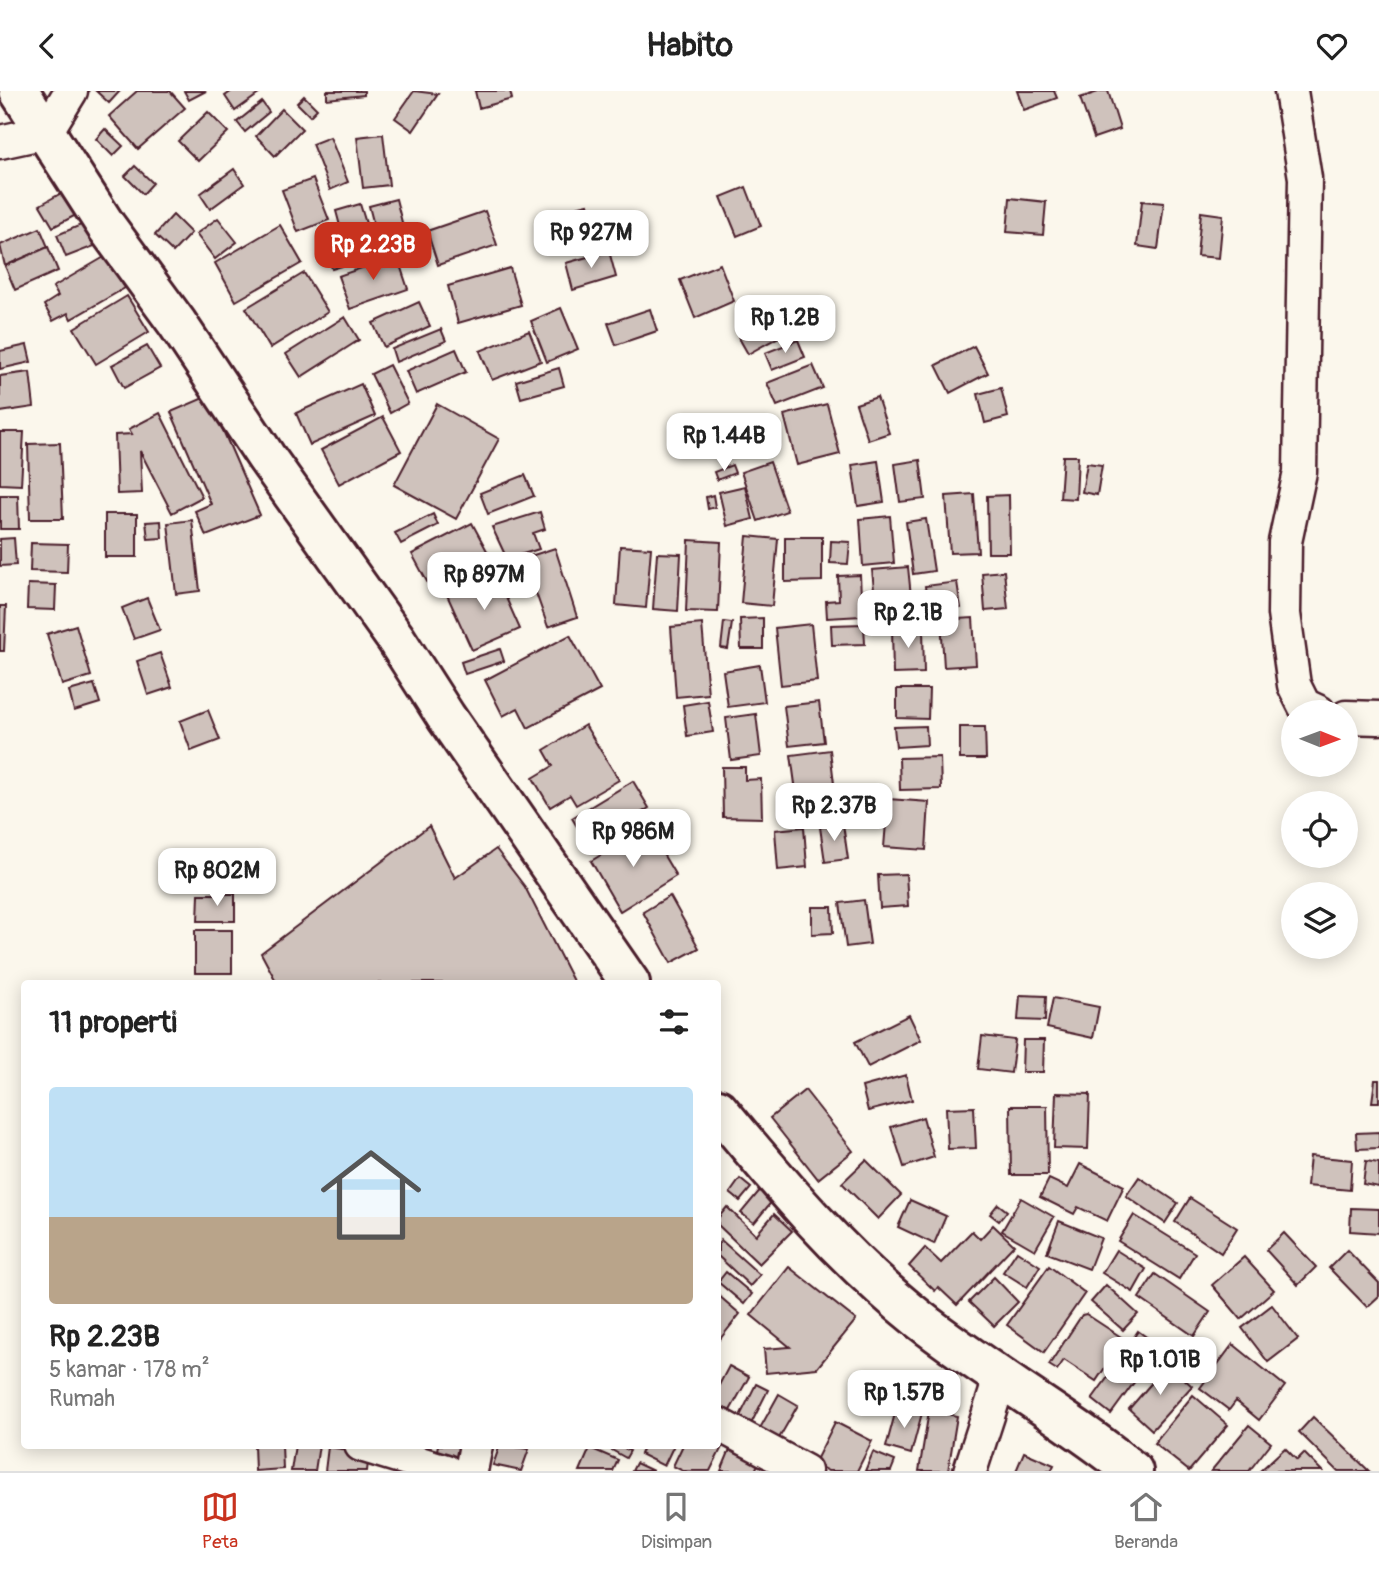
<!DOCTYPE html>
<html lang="id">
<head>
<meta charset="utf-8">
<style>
  :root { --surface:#fff; --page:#f6f6f6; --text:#222; --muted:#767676; --line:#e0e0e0; --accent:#c8321e }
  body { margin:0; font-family:Pangolin,sans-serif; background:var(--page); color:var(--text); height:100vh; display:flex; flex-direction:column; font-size:26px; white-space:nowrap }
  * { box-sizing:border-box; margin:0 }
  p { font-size:23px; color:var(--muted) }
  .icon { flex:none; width:38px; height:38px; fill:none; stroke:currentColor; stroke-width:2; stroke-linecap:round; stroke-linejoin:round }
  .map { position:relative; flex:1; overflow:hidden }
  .sheet { position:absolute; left:21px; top:889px; width:700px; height:469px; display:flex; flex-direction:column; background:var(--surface); border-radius:7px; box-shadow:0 4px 18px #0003 }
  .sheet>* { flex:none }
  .needle { width:46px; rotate:91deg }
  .fabs { position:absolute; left:1281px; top:609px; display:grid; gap:14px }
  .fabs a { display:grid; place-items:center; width:77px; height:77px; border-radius:50%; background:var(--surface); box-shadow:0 4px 18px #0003; font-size:35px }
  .price { position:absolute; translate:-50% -60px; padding:0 16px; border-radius:14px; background:#fff; color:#222; font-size:23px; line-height:46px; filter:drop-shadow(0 2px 4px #0008) }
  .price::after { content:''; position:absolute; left:50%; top:42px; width:21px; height:16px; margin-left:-10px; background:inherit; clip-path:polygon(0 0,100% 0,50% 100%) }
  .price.selected { background:var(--accent); color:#fff }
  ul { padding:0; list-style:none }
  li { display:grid; align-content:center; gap:14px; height:371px; padding:0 28px }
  li span { display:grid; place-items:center; height:217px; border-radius:7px; color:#555 }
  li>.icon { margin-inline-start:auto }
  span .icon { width:126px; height:126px; fill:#fffc; stroke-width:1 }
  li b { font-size:30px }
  h2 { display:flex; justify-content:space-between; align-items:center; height:84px; padding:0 28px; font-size:30px }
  header { display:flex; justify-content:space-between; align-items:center; height:91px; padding:0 28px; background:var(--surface); font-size:32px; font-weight:800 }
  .tabs { display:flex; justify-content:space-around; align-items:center; height:98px; border-top:2px solid var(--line); background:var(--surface); font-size:19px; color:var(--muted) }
  .tabs a { display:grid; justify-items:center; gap:4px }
  .tabs .selected { color:var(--accent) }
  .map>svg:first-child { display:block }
</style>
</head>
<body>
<header><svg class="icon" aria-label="back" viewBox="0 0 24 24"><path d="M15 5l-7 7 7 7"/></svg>Habito<svg class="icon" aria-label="heart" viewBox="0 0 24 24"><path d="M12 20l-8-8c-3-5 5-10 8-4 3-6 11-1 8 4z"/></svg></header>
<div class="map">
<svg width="1379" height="1380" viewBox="0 0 1379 1380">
  <rect width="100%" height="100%" fill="#fbf7ec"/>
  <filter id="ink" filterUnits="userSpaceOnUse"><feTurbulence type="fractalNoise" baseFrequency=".0143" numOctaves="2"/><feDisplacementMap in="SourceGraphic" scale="14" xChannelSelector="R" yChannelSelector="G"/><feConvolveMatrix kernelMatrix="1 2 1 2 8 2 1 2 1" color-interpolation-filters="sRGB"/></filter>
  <g filter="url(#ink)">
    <g fill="#cfc2bc" stroke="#4a1f2b" stroke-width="2">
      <polygon points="96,0 120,0 109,12"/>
      <polygon points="137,0 170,0 185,17 138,58 109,25"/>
      <polygon points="184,0 206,0 189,9"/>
      <polygon points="232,0 263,0 235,20 225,5"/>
      <polygon points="327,0 364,0 364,4 327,8"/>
      <polygon points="414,0 438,3 413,40 395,27"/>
      <polygon points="475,0 510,0 512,8 479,17"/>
      <polygon points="1017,0 1054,0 1057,7 1024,19"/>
      <polygon points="1101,0 1108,0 1120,38 1094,47 1080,7"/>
      <polygon points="304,5 317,18 310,25 297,12"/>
      <polygon points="262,11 269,21 245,41 237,31"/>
      <polygon points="282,18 302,38 275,65 256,45"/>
      <polygon points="208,21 228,41 198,70 178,50"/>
      <polygon points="105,38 123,55 113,65 96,48"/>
      <polygon points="383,43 389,94 363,97 357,46"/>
      <polygon points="330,46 348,91 330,99 312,53"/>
      <polygon points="135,75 153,92 143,103 125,85"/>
      <polygon points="234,78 244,93 210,118 200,103"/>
      <polygon points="313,88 329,129 298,141 282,99"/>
      <polygon points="746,96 761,135 737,145 721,106"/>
      <polygon points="65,100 78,123 53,136 40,114"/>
      <polygon points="1010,107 1046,111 1043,144 1007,141"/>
      <polygon points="396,108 406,147 379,154 369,115"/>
      <polygon points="1142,110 1164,112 1158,158 1137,155"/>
      <polygon points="360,113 376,165 332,178 324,152 343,146 336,120"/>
      <polygon points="588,113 596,144 551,155 543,124"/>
      <polygon points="485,120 497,154 438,174 427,140"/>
      <polygon points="1201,121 1223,124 1219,167 1197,165"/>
      <polygon points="173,124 191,142 173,161 155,144"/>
      <polygon points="218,127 237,151 215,168 196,143"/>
      <polygon points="88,131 97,154 66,166 57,144"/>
      <polygon points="280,134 302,172 236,210 215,172"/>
      <polygon points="40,137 48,156 5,175 0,154"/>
      <polygon points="48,156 58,180 15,199 5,175"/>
      <polygon points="609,160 616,186 573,199 566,172"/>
      <polygon points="106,165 125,197 71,228 68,222 53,230 44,214 58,205 53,196"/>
      <polygon points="397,165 408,198 350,218 338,185"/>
      <polygon points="720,173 734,210 695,227 680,189"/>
      <polygon points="510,177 521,214 458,232 448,195"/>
      <polygon points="304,182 328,221 270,257 246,217"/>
      <polygon points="127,205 149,241 96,273 74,237"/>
      <polygon points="419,211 430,235 384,256 373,232"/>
      <polygon points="561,217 578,258 547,271 531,230"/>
      <polygon points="650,218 657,240 616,254 608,232"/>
      <polygon points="345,226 359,249 301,286 286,263"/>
      <polygon points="775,226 784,243 748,263 739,247"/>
      <polygon points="441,238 446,250 396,271 392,258"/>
      <polygon points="529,240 541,270 492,289 480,260"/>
      <polygon points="798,249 805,266 772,279 765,262"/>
      <polygon points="27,254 31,271 0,278 0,260"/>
      <polygon points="147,255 160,277 124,297 112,274"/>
      <polygon points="974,255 988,282 950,302 936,274"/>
      <polygon points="456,258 466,281 416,303 406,280"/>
      <polygon points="389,274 408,312 390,322 371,283"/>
      <polygon points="813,274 823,297 777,315 767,292"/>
      <polygon points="559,277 564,295 521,307 516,290"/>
      <polygon points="30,281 34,316 0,321 0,285"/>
      <polygon points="361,293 375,325 310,354 296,322"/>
      <polygon points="1001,297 1008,326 985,332 978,303"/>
      <polygon points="208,305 260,424 206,445 195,420 211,413 171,321"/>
      <polygon points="877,306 889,342 868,349 856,313"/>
      <polygon points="437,313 499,348 456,428 394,394"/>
      <polygon points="827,313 840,363 797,374 784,324"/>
      <polygon points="160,322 202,406 172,422 140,360 142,402 117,403 115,344 132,343 129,338"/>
      <polygon points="383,326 401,360 339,393 321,359"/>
      <polygon points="0,341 24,341 21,394 0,393"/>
      <polygon points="60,352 63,428 30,428 28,353"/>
      <polygon points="1063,365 1078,365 1076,408 1060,407"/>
      <polygon points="920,369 925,408 900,411 895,373"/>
      <polygon points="878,370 884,411 858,415 852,374"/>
      <polygon points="770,371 787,420 758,430 741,381"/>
      <polygon points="1087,372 1102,374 1097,404 1082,401"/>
      <polygon points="732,374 735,382 717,389 714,381"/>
      <polygon points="525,384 534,405 488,423 480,402"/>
      <polygon points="745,395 753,428 727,435 719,401"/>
      <polygon points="974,403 978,461 950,462 946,405"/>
      <polygon points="0,404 18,404 19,438 0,438"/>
      <polygon points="713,404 715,416 708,418 706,406"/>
      <polygon points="1009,404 1010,462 988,462 987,405"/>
      <polygon points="540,421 545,438 533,442 539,458 507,468 492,436"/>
      <rect x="105" y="423" width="32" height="43"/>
      <polygon points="433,423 438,434 401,453 395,442"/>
      <polygon points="890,425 894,472 863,475 860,428"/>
      <polygon points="926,428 934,480 913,483 906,431"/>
      <polygon points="192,429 200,500 176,503 168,432"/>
      <polygon points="161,430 162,447 148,448 146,431"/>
      <polygon points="472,432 492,469 432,500 412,463"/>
      <polygon points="747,445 778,448 772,515 741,512"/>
      <polygon points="785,446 822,446 822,490 785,491"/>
      <polygon points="14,447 16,474 0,475 0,448"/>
      <polygon points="689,449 721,451 718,521 686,520"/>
      <polygon points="831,450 850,451 848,473 830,472"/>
      <polygon points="31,452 68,453 67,481 30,480"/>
      <polygon points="620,455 651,457 646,517 616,514"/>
      <polygon points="555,457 577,526 548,536 531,488 510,495 503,474"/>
      <polygon points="657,462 681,463 678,520 653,518"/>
      <polygon points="908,476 912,515 876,518 872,479"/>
      <polygon points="1004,480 1008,518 985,520 982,482"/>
      <polygon points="495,482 520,538 472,559 447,504"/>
      <polygon points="860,484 862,525 827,527 826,510 839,509 838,485"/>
      <polygon points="957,491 961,517 928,521 925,495"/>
      <polygon points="28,493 56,494 55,519 27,518"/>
      <polygon points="147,507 160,539 134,548 122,517"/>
      <polygon points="0,515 6,515 4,560 0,560"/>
      <polygon points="763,527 763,558 741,558 740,528"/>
      <polygon points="973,527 976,574 944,576 941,529"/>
      <polygon points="724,531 732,532 728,558 721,557"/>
      <polygon points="702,533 708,603 676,606 671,536"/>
      <polygon points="811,533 817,590 781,594 775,537"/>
      <polygon points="864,533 865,553 832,554 831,534"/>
      <polygon points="76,534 91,585 62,594 47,543"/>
      <polygon points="892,536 923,536 924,582 893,583"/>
      <polygon points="570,544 600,599 528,637 518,617 503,625 485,589"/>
      <polygon points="500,558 504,570 465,583 461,571"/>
      <polygon points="160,562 172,596 148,604 137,570"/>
      <polygon points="760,574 765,611 728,616 723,580"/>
      <polygon points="94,593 100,612 74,620 69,600"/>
      <polygon points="897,598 929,598 928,628 897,627"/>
      <polygon points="708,610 713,641 687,645 683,614"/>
      <polygon points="819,611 824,651 789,655 784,615"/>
      <polygon points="208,619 220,649 191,660 180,630"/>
      <polygon points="756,623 761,665 731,669 726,627"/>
      <polygon points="585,634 619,689 576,714 570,704 550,716 533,687 553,675 544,659"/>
      <polygon points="926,635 927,654 896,656 894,636"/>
      <polygon points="960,636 985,636 986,668 960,668"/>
      <polygon points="830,659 836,709 798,715 791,664"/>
      <polygon points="940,666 941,698 900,699 899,667"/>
      <polygon points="722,676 745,676 745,689 761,688 762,727 723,726"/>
      <polygon points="633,690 649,717 588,754 572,727"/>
      <polygon points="888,708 929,711 926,759 884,756"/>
      <polygon points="843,733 848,768 825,771 820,736"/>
      <polygon points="429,735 455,787 496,758 525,796 574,892 277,892 261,862"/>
      <polygon points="647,736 676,785 620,820 591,770"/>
      <polygon points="804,736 807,776 778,779 775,739"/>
      <polygon points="906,783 908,815 880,817 878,784"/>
      <polygon points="199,803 235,803 235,830 198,830"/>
      <polygon points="670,805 699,857 671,872 643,821"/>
      <polygon points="864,809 870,853 846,856 840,812"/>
      <polygon points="812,816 832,816 833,842 812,843"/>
      <rect x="195" y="839" width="37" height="43"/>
      <polygon points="1020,904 1046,905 1045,930 1018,929"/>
      <polygon points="1053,907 1099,916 1093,947 1047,937"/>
      <polygon points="909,924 921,949 868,976 855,951"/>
      <polygon points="982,945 1015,949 1011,982 978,978"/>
      <polygon points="1023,949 1044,949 1043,981 1022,981"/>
      <polygon points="906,984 912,1009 868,1020 862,996"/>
      <polygon points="1375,989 1379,989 1379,1011 1372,1011"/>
      <polygon points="805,999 853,1060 818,1088 770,1027"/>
      <polygon points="1056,1002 1090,1003 1088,1058 1054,1057"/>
      <polygon points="1010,1015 1047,1015 1048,1084 1011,1084"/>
      <polygon points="974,1016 976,1057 948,1058 946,1017"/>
      <polygon points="923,1026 934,1066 904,1076 891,1036"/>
      <polygon points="1379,1041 1379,1057 1357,1058 1356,1042"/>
      <polygon points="1310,1065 1352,1069 1350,1099 1307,1095"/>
      <polygon points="866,1069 901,1104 878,1128 842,1092"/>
      <polygon points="1366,1070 1379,1072 1379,1096 1363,1093"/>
      <polygon points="1080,1073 1124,1095 1107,1130 1078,1116 1074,1123 1040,1106 1049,1088 1068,1097"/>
      <polygon points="1139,1086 1178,1112 1165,1132 1126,1105"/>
      <polygon points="740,1088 751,1097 740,1110 730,1102"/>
      <polygon points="761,1098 773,1109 754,1132 741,1122"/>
      <polygon points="1021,1107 1054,1126 1035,1159 1002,1140"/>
      <polygon points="1190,1107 1237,1137 1221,1162 1175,1131"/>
      <polygon points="910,1109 946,1125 934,1153 898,1136"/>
      <polygon points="998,1113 1007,1120 999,1130 990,1123"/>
      <polygon points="727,1116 756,1144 774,1123 792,1140 759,1173 718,1134 718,1127"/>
      <polygon points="1351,1117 1379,1118 1379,1142 1350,1140"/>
      <polygon points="1134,1124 1195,1162 1179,1188 1118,1150"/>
      <polygon points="1059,1130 1101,1147 1089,1178 1047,1162"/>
      <polygon points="993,1134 1014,1154 957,1214 938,1196 935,1200 909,1175 925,1157 941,1172 972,1140 980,1148"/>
      <polygon points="1284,1142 1316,1176 1298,1194 1266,1159"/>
      <polygon points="721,1149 760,1184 750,1195 718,1165 718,1154"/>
      <polygon points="1116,1159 1146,1178 1133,1201 1102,1182"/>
      <polygon points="1347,1159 1379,1192 1379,1205 1367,1216 1329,1177"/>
      <polygon points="1017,1160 1040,1175 1027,1196 1003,1181"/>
      <polygon points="1244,1166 1274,1199 1241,1228 1212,1194"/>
      <polygon points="1049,1175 1085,1202 1044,1261 1007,1234"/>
      <polygon points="789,1176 856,1229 817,1277 766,1282 764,1258 790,1256 751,1224"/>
      <polygon points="726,1181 752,1203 744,1213 718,1191"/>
      <polygon points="1155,1183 1210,1221 1194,1245 1139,1207"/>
      <polygon points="994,1186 1018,1211 994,1235 969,1211"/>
      <polygon points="1106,1194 1138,1223 1123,1239 1091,1211"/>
      <polygon points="718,1204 740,1223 720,1248 718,1246"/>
      <polygon points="1272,1214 1298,1248 1268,1271 1242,1237"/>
      <polygon points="1086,1223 1124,1248 1096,1290 1064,1269 1057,1279 1049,1274 1082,1224"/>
      <polygon points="1138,1240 1166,1260 1151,1282 1124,1261"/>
      <polygon points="1233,1253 1285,1295 1259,1329 1236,1310 1229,1319 1200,1297"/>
      <polygon points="1119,1271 1138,1286 1111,1323 1092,1308"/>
      <polygon points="1168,1273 1192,1295 1152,1339 1129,1318"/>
      <polygon points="729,1275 749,1286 728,1323 718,1317 718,1296"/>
      <polygon points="756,1293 768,1299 749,1337 737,1331"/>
      <polygon points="779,1303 798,1314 778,1349 759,1339"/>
      <polygon points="1193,1304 1228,1334 1189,1380 1154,1352"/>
      <polygon points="897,1315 922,1322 911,1363 886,1356"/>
      <polygon points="929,1320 957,1325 948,1380 919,1380"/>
      <polygon points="1313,1326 1369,1380 1338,1380 1299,1341"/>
      <polygon points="835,1331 872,1350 857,1380 828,1380 814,1373"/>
      <polygon points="1249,1334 1271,1352 1249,1380 1211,1380"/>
      <polygon points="718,1341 727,1346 710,1380 683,1380 673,1375 683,1354 718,1354"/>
      <polygon points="733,1351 762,1364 755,1380 721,1380"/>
      <polygon points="254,1354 282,1354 283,1378 255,1380"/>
      <polygon points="295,1354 319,1354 315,1380 291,1380"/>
      <polygon points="438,1354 465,1354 462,1369 436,1364"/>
      <polygon points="500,1354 529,1358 521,1380 493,1374"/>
      <polygon points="603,1354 619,1354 630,1360 626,1367"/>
      <polygon points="644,1354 674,1354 664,1375 640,1363"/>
      <polygon points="328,1356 369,1362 367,1380 325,1380"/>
      <polygon points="590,1357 618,1369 613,1380 580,1380"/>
      <polygon points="1285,1357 1297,1369 1304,1362 1322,1380 1260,1380"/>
      <polygon points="873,1361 895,1370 891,1380 865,1380"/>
      <polygon points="1024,1361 1054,1374 1051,1380 1016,1380"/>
      <polygon points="636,1372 653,1380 632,1380"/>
    </g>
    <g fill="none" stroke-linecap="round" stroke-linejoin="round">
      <g stroke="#4a1f2b" stroke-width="37">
        <g id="minor">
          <polyline points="1291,0 1305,87 1300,381 1285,451 1284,523 1294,594 1304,614 1319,621"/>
          <polyline points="0,51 46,41 71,0"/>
          <polyline points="1346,626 1379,627"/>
          <polyline points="718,1333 805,1380"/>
          <polyline points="361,1354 446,1380"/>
          <polyline points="471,1380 476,1354"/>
          <polyline points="970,1380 1000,1288"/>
        </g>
      </g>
      <g stroke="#4a1f2b" stroke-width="44">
        <g id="trunk">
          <polyline points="19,0 106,135 177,232 266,366 396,548 446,626 630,892"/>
          <path d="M718,1018C780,1093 843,1168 920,1229C989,1283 1065,1325 1133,1380"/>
        </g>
      </g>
      <use href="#minor" stroke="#fbf7ec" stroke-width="32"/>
      <use href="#trunk" stroke="#fbf7ec" stroke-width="38"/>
    </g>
  </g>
</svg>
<div class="fabs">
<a><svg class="needle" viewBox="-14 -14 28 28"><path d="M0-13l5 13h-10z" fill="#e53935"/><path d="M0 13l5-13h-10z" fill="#767676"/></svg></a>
<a><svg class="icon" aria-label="locate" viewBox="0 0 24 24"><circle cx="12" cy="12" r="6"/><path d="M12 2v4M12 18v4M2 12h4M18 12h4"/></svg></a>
<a><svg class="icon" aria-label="layers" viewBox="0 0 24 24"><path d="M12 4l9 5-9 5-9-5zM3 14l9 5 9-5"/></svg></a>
</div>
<b class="price" style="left:591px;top:179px">Rp 927M</b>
<b class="price selected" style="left:373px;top:191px">Rp 2.23B</b>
<b class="price" style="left:785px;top:264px">Rp 1.2B</b>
<b class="price" style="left:724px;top:382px">Rp 1.44B</b>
<b class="price" style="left:484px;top:521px">Rp 897M</b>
<b class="price" style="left:908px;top:559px">Rp 2.1B</b>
<b class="price" style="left:834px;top:752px">Rp 2.37B</b>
<b class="price" style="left:633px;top:778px">Rp 986M</b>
<b class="price" style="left:217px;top:817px">Rp 802M</b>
<b class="price" style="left:1160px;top:1306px">Rp 1.01B</b>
<b class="price" style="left:904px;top:1339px">Rp 1.57B</b>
<section class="sheet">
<h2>11 properti<svg class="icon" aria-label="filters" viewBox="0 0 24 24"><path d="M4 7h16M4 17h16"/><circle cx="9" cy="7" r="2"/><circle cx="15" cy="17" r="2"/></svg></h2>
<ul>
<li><span style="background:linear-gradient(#bfe0f5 60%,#b9a48a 0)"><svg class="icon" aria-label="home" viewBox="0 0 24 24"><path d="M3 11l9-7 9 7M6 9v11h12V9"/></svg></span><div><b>Rp 2.23B</b><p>5 kamar · 178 m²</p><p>Rumah</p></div></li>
</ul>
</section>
</div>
<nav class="tabs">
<a class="selected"><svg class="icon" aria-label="map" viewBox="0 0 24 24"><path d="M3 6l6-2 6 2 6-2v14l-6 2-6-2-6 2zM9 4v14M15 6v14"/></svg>Peta</a>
<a><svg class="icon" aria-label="saved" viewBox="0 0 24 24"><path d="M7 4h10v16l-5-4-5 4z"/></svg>Disimpan</a>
<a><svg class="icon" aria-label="home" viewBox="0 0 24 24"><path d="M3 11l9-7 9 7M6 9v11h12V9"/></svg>Beranda</a>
</nav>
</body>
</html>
